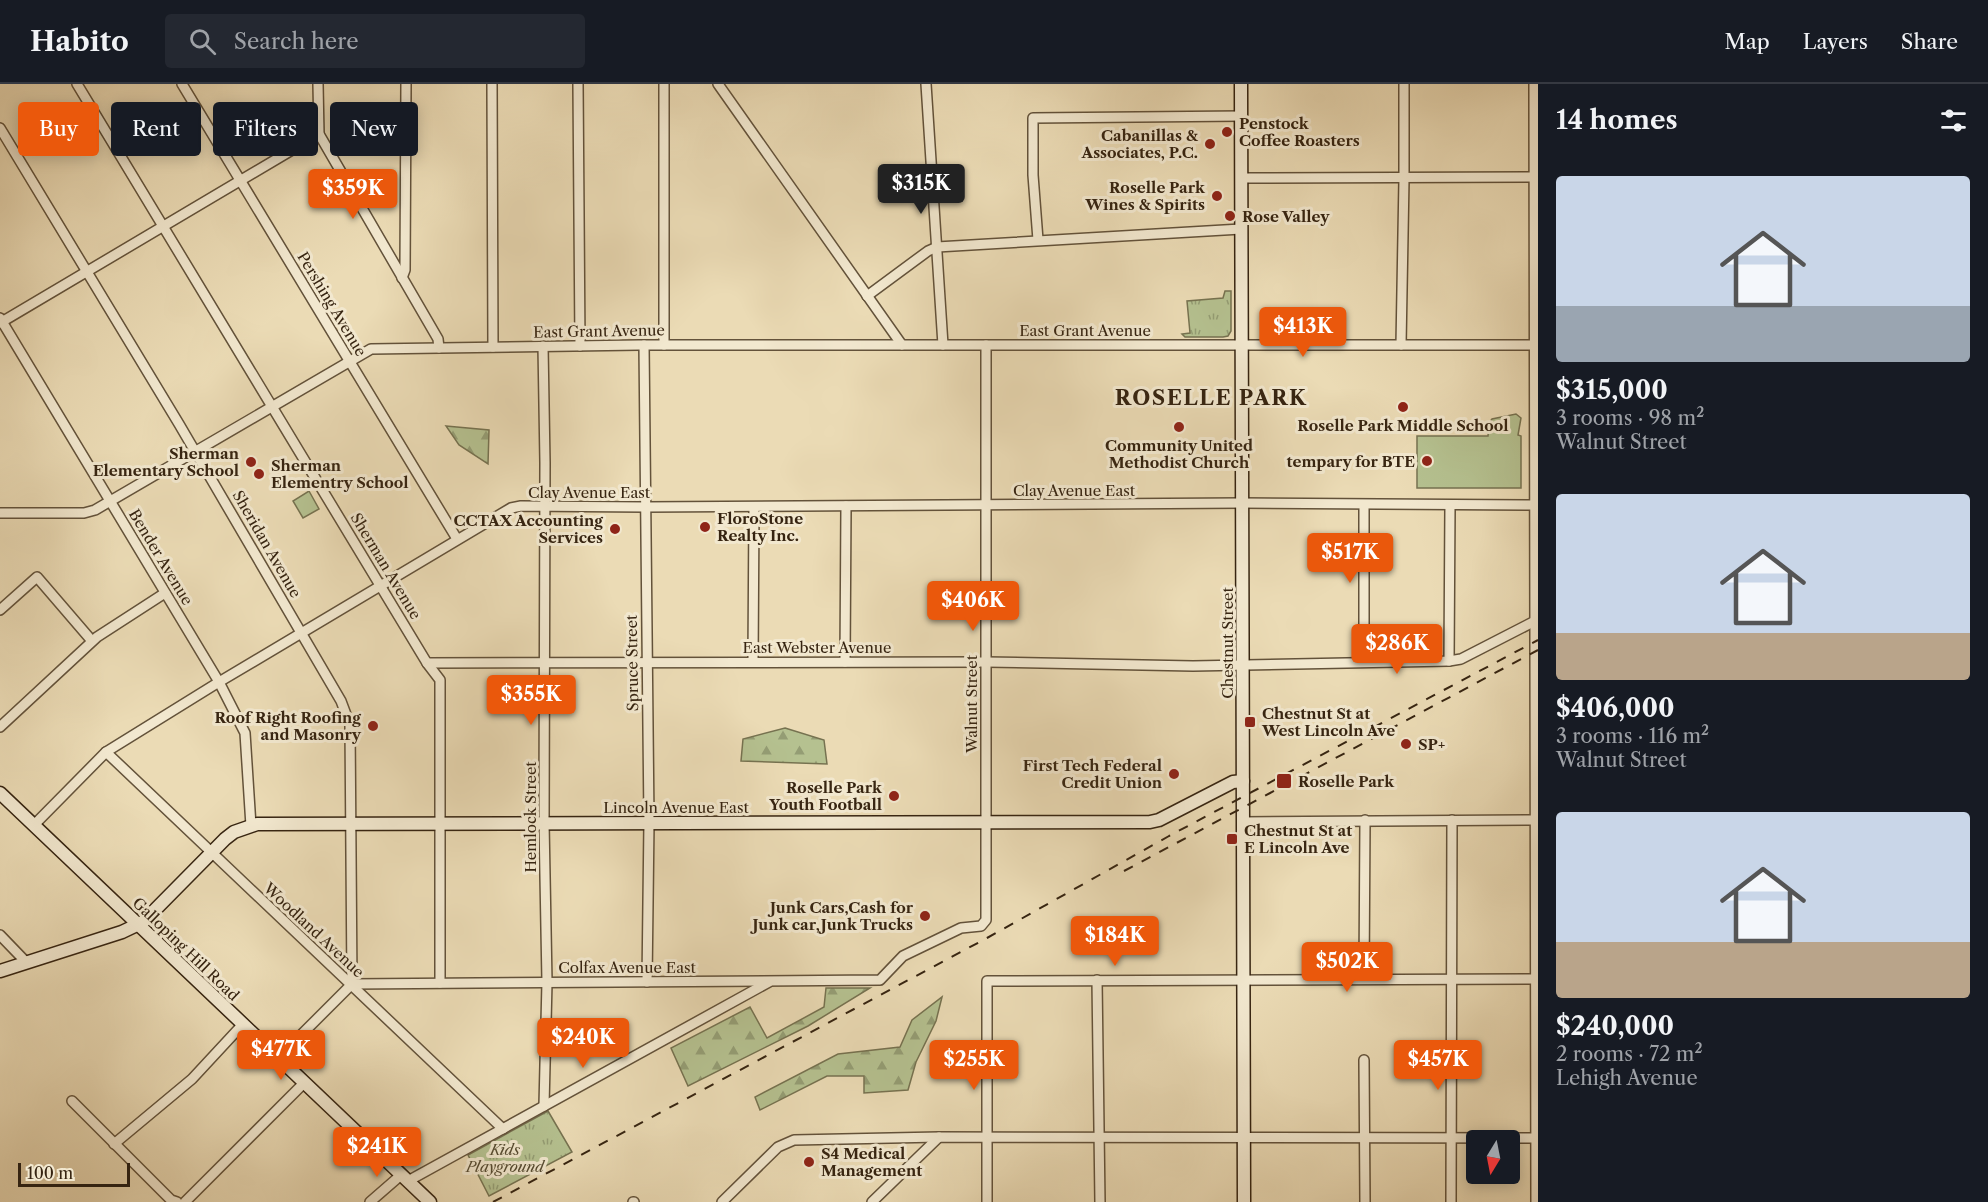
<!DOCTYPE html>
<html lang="en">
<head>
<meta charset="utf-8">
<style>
  :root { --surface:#171b24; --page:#242831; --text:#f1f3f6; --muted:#9ea1a6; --line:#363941; --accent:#ea580c }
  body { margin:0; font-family:"Libre Caslon Text",serif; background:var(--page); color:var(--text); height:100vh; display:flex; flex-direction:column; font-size:22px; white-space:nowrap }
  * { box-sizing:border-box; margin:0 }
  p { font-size:20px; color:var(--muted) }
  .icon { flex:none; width:33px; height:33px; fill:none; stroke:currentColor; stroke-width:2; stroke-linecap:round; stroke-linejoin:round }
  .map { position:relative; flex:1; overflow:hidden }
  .panel { display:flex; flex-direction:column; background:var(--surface); width:450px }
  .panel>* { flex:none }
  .banner { position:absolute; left:18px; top:18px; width:570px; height:54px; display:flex; gap:12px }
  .needle { width:39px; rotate:190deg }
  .buttons { position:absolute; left:1466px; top:1046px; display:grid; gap:12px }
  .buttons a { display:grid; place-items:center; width:54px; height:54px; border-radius:6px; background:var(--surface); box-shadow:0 3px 15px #0003; font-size:30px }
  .scale { position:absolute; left:18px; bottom:15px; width:112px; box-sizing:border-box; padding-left:6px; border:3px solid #362411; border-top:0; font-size:16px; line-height:21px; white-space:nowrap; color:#362411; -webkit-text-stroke:4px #f2e8cf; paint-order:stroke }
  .price { position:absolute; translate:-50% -51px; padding:0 14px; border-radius:6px; background:var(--accent); color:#fff; font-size:20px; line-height:39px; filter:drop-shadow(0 2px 3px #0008) }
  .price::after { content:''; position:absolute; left:50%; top:36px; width:18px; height:14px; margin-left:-9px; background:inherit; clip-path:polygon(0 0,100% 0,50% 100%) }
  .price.on { background:#222; color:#fff }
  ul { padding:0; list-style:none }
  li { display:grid; align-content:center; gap:12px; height:318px; padding:0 18px }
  li span { display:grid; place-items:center; height:186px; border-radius:6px; color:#555 }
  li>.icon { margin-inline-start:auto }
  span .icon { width:108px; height:108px; fill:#fffc; stroke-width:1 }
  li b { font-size:26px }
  h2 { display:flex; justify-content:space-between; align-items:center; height:72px; padding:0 18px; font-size:26px }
  .chip { padding:0 21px; border-radius:6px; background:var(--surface); box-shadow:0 3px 15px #0003; font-size:21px; line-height:54px }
  .chip.on { background:var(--accent); color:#fff }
  header { display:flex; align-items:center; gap:36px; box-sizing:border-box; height:84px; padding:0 30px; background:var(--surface); border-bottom:2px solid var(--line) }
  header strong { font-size:28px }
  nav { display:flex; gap:33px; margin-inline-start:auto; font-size:21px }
  .search { width:420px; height:54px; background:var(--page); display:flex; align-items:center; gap:15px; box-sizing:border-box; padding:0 21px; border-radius:6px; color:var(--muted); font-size:22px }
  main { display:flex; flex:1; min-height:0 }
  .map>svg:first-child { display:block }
</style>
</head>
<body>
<header>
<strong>Habito</strong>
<div class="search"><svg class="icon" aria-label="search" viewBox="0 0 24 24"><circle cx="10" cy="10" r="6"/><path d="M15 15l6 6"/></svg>Search here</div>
<nav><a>Map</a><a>Layers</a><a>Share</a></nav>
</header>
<main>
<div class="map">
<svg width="1538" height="1118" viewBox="0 0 1538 1118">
  <defs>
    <pattern id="forest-firs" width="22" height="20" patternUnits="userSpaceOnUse" patternTransform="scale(1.5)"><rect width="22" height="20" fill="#b5c190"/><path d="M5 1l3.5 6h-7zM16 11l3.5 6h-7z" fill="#949d74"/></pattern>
    <pattern id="park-tufts" width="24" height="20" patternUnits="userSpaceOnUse" patternTransform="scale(1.5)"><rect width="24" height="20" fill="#b5c190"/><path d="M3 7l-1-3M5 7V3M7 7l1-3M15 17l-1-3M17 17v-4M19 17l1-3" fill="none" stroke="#949d74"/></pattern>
  </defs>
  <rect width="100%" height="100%" fill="#ebdbb5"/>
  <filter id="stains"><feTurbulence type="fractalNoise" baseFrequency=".00333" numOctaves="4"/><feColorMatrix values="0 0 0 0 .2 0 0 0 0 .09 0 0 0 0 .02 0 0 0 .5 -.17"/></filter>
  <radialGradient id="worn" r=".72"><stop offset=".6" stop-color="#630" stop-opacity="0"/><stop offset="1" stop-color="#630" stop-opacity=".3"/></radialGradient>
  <g fill="#b5c190" stroke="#767250" stroke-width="1.5">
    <polygon points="1516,330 1521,334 1518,351 1521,352 1521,404 1417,404 1417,352 1488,352 1489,339 1492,335"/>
    <polygon points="309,407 319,425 303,434 293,417"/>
  </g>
  <g fill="url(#forest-firs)" stroke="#767250" stroke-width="1.5">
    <polygon points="446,342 489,346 488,380 459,361"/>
    <polygon points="785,644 824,656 827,680 741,677 743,655"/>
    <polygon points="826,904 870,904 808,942 688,1002 671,964 750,923 767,954 824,923"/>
    <polygon points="942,913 936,937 916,978 908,1006 864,1009 864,992 827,992 760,1026 755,1013 838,970 900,963 912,936"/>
  </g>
  <g fill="url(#park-tufts)" stroke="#767250" stroke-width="1.5">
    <polygon points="1225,207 1231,207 1231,247 1228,252 1223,253 1185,253 1182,250 1190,249 1187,217 1223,214"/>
    <polygon points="548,1027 572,1068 489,1112 468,1071"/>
  </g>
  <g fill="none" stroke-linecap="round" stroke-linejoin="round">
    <g stroke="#63523a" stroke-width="12">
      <g id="street">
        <polyline points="77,0 427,579 440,596 440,899"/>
        <polyline points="182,0 457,455"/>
        <polyline points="318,0 319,50 438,255 439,264"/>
        <polyline points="492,0 493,263"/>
        <polyline points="578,0 580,262"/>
        <polyline points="718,0 902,261"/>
        <polyline points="926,0 943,261"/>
        <polyline points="1534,0 1536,1118"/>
        <polyline points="0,44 179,340 341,617 350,641 352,900"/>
        <polyline points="1241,94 1538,93"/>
        <polyline points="1038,156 1033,91 1033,34 1242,32"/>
        <polyline points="402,194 405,186 406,0"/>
        <polyline points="867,212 928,167 937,163 1241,145"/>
        <polyline points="0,234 219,598 245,649 251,742"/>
        <polyline points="0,239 319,50"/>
        <polyline points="644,261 649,738 647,898"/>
        <polyline points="664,261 664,0"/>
        <polyline points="1401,261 1404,95 1404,0"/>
        <polyline points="543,262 545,379 544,739 547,898 544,1022"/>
        <polyline points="0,429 84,429 95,426 371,265 639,261 1538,261"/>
        <polyline points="0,526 37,493 92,557"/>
        <polyline points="1449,577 1450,421"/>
        <polyline points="753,578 754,423"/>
        <polyline points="845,578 846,422"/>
        <polyline points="1364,578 1364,422"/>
        <polyline points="427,579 986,578 1193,582 1449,577 1461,575 1535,537"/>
        <polyline points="0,643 97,553 165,509"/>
        <polyline points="106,668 503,1045"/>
        <polyline points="1243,738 1538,736"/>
        <polyline points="34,741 106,668 219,598 511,424 521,422 646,423 1242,419 1538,421"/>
        <polyline points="0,851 26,878"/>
        <polyline points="1364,895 1365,736"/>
        <polyline points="1097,896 1100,1118"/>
        <polyline points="278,974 352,900 880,896 903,872 961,844 981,842 986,836 986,261"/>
        <polyline points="1364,976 1365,1118"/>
        <polyline points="72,1017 171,1116 177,1118"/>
        <polyline points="114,1060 192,995 243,940"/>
        <polyline points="408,1097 769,898"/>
        <polyline points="185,1118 304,999"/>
        <polyline points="370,1118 401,1091"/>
        <polyline points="633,1118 634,1118"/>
        <polyline points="722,1118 778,1063 794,1056 939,1053 1538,1054"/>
        <polyline points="872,1118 939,1053"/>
        <polyline points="987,1118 987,897 1538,895"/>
        <polyline points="1451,1118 1452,736"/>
      </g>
    </g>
    <g stroke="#362411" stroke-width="15">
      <g id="secondary">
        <polyline points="1241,0 1244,1118"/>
        <polyline points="0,709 430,1118"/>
        <polyline points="0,887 122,848 143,838 225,755 234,748 257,740 1150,738 1159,736 1233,698 1243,697"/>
      </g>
    </g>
    <use href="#street" stroke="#f2e8cf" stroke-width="9"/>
    <use href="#secondary" stroke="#f2e8cf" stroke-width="12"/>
    <g stroke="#362411" stroke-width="2" stroke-dasharray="10 10" stroke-linecap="butt">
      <polyline points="1124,787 1538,566"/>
      <polyline points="493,1118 987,854 1169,752 1538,556"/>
    </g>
  </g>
  <g fill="#8f2418" stroke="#f2e8cf" stroke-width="2">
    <circle cx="1227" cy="48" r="6"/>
    <circle cx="1210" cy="60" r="6"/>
    <circle cx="1217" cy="112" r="6"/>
    <circle cx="1230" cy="132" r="6"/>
    <circle cx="1403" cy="323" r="6"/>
    <circle cx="1179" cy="343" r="6"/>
    <circle cx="1427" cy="377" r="6"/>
    <circle cx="251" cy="378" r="6"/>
    <circle cx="259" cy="390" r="6"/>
    <circle cx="705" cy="443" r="6"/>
    <circle cx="615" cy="445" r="6"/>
    <rect x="1244" y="632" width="12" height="12" rx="3"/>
    <circle cx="373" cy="642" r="6"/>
    <circle cx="1406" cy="660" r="6"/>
    <circle cx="1174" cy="690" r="6"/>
    <rect x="1276" y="689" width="16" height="16" rx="3"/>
    <circle cx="894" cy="712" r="6"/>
    <rect x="1226" y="749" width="12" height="12" rx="3"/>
    <circle cx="925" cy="832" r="6"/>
    <circle cx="809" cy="1078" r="6"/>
  </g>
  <g text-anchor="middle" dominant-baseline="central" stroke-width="6" stroke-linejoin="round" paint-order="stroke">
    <g font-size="15" font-weight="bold" fill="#362411" stroke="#f2e8cf" text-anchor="start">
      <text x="1239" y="39">Penstock<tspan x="1239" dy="17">Coffee Roasters</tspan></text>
      <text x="1198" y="51" text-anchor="end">Cabanillas &amp;<tspan x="1198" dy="17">Associates, P.C.</tspan></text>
      <text x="1205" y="103" text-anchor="end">Roselle Park<tspan x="1205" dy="17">Wines &amp; Spirits</tspan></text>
      <text x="1242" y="132">Rose Valley</text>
      <text x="1403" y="341" text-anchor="middle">Roselle Park Middle School</text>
      <text x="1179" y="361" text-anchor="middle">Community United<tspan x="1179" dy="17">Methodist Church</tspan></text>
      <text x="239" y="369" text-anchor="end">Sherman<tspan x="239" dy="17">Elementary School</tspan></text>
      <text x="1415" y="377" text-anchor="end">tempary for BTE</text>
      <text x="271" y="381">Sherman<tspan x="271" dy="17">Elementry School</tspan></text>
      <text x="717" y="434">FloroStone<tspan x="717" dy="17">Realty Inc.</tspan></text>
      <text x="603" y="436" text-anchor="end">CCTAX Accounting<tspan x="603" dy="17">Services</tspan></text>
      <text x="1262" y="629">Chestnut St at<tspan x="1262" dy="17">West Lincoln Ave</tspan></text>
      <text x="361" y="633" text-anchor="end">Roof Right Roofing<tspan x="361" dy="17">and Masonry</tspan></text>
      <text x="1418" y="660">SP+</text>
      <text x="1162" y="681" text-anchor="end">First Tech Federal<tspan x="1162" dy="17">Credit Union</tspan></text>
      <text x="1298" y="697">Roselle Park</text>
      <text x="882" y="703" text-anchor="end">Roselle Park<tspan x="882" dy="17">Youth Football</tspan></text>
      <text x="1244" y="746">Chestnut St at<tspan x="1244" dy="17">E Lincoln Ave</tspan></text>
      <text x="913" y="823" text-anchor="end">Junk Cars,Cash for<tspan x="913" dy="17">Junk car,Junk Trucks</tspan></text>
      <text x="821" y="1069">S4 Medical<tspan x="821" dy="17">Management</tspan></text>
    </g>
    <g font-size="15" fill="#362411" stroke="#f2e8cf">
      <text transform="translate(332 220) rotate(59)">Pershing Avenue</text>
      <text x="1085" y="246">East Grant Avenue</text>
      <text transform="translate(599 247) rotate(-1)">East Grant Avenue</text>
      <text x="1074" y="406">Clay Avenue East</text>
      <text x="589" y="408">Clay Avenue East</text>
      <text transform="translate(267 460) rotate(60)">Sheridan Avenue</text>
      <text transform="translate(161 473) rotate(59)">Bender Avenue</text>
      <text transform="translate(386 482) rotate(59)">Sherman Avenue</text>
      <text transform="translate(1227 559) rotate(-90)">Chestnut Street</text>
      <text x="817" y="563">East Webster Avenue</text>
      <text transform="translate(632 579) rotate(-91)">Spruce Street</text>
      <text transform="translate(971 620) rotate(-90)">Walnut Street</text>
      <text x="676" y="723">Lincoln Avenue East</text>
      <text transform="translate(530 733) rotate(-90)">Hemlock Street</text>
      <text transform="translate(314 846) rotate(43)">Woodland Avenue</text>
      <text transform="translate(186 865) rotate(44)">Galloping Hill Road</text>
      <text x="627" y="883">Colfax Avenue East</text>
    </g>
    <g font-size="15" font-style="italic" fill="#564b31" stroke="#f2e8cf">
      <text x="505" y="1065">Kids<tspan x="505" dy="17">Playground</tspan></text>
    </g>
    <g font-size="21" font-weight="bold" letter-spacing="1.5" fill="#362411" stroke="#f2e8cf">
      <text x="1211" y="313">ROSELLE PARK</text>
    </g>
  </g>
  <rect width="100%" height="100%" filter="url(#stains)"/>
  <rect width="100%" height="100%" fill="url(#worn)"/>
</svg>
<div class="buttons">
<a><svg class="needle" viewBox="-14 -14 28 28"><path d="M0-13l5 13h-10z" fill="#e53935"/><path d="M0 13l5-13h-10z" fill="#9ea1a6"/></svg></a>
</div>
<div class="scale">100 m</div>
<b class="price on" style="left:921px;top:131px">$315K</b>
<b class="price" style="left:353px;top:136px">$359K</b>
<b class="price" style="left:1303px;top:274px">$413K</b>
<b class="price" style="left:1350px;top:500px">$517K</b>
<b class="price" style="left:973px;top:548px">$406K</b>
<b class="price" style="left:1397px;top:591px">$286K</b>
<b class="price" style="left:531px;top:642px">$355K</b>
<b class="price" style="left:1115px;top:883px">$184K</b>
<b class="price" style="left:1347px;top:909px">$502K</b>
<b class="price" style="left:583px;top:985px">$240K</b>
<b class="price" style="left:281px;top:997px">$477K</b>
<b class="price" style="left:974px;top:1007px">$255K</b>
<b class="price" style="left:1438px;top:1007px">$457K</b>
<b class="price" style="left:377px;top:1094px">$241K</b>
<div class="banner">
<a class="chip on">Buy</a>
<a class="chip">Rent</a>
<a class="chip">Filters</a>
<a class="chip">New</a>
</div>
</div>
<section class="panel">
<h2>14 homes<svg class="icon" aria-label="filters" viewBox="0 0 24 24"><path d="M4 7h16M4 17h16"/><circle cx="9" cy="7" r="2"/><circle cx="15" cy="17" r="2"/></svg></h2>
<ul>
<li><span style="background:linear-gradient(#c9d6e8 70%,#9aa5b1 0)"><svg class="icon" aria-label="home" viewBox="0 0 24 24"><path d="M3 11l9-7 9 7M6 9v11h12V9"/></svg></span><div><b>$315,000</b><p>3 rooms · 98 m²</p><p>Walnut Street</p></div></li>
<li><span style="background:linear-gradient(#c9d6e8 75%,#b9a48a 0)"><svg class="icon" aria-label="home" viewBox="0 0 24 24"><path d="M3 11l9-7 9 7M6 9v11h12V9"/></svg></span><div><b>$406,000</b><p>3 rooms · 116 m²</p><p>Walnut Street</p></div></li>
<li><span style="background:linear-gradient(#c9d6e8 70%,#b9a48a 0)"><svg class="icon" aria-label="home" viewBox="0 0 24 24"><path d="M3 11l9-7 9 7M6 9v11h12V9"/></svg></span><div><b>$240,000</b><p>2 rooms · 72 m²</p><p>Lehigh Avenue</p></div></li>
</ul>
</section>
</main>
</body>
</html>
